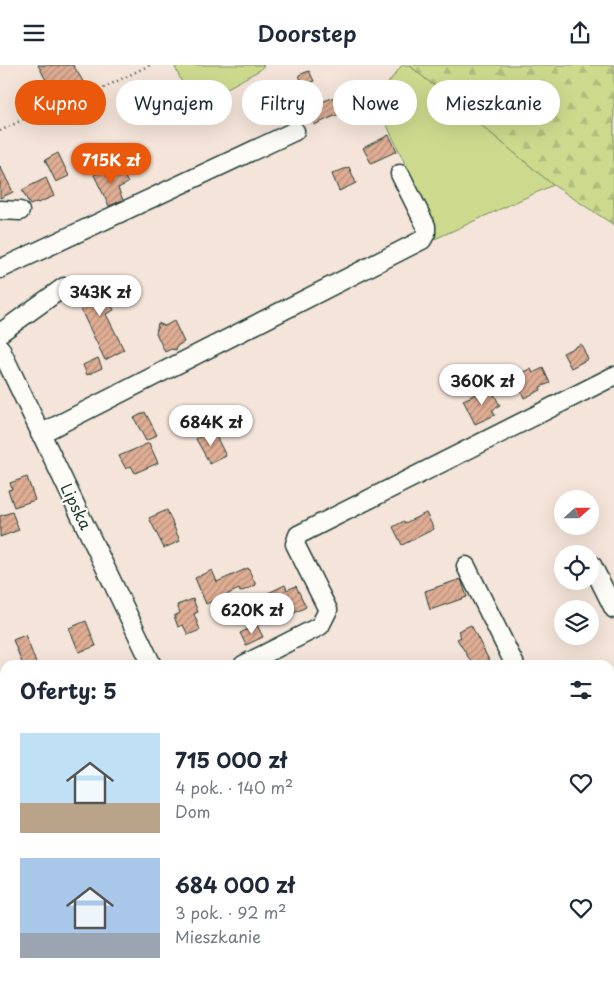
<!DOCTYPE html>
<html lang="pl">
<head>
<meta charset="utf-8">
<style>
  :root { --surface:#fff; --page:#f6f6f7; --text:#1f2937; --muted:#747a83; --accent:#ea580c }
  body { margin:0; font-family:"Playpen Sans",sans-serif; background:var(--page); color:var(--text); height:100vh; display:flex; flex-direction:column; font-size:19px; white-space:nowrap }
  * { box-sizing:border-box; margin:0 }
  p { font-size:16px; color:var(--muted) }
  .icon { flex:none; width:28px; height:28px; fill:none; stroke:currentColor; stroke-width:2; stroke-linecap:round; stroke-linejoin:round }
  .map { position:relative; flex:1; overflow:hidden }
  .sheet { position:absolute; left:0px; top:595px; width:615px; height:321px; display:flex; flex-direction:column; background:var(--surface); border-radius:15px 15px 0 0; box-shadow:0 5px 20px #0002 }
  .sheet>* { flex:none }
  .top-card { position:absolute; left:15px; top:15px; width:585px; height:45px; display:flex; gap:10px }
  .needle { width:32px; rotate:69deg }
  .buttons { position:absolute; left:554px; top:425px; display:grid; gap:10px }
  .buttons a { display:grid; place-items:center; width:45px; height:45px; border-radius:50%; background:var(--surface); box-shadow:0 5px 20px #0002; font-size:25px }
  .price { position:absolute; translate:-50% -42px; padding:0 11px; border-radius:18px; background:#fff; color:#222; font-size:16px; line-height:32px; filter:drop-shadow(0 1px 2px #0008) }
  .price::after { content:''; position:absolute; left:50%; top:30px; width:15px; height:11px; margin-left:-8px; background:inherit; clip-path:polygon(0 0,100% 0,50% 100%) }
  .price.on { background:var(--accent); color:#fff }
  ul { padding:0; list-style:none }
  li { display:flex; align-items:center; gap:15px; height:125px; padding:0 20px }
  li span { display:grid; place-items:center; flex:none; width:140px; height:100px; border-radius:0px; color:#555 }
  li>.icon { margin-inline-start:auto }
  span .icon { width:60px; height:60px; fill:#fffc; stroke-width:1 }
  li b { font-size:21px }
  h2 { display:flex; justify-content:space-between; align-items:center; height:60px; padding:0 20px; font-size:21px }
  .pill { padding:0 18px; border-radius:22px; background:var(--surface); box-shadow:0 5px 20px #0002; font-size:18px; line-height:45px }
  .pill.on { background:var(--accent); color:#fff }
  header { display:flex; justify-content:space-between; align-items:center; height:65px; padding:0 20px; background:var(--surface); font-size:22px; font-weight:600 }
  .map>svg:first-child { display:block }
</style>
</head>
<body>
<header><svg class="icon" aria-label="menu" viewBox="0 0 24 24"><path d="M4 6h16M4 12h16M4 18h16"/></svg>Doorstep<svg class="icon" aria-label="share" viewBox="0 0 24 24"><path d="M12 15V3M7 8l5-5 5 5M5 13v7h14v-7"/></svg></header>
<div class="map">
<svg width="614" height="916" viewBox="0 0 614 916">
  <defs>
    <pattern id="forest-firs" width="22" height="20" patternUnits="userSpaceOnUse" patternTransform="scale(1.25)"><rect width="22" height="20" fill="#cdda8e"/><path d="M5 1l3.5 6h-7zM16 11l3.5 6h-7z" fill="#b0bc7b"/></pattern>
    <pattern id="building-hatch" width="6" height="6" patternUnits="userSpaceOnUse" patternTransform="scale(1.25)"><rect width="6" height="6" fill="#e0ad94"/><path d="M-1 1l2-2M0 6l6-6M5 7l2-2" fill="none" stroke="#b58e7a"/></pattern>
  </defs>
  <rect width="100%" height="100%" fill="#f4e4d9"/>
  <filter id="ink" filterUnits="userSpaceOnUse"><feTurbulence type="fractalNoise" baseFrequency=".02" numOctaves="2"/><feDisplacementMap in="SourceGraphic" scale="10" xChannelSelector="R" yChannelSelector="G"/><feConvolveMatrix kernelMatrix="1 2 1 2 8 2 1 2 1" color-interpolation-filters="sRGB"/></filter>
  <g filter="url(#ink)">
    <g fill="#cdda8e" stroke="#768c61">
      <polygon points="179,0 264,0 260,5 193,42 175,2"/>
      <polygon points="402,0 409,0 553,120 426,178 409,107 375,35"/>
      <polygon points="5,880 5,911 147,911 149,916 0,916 0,882"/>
      <polygon points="472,911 598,911 600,916 474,916"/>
    </g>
    <polygon fill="url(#forest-firs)" stroke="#768c61" points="409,0 614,0 614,160 553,120"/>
    <g fill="url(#building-hatch)" stroke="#1f3d34">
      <polygon points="38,0 73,0 86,21 57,36"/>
      <polygon points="309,6 314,16 303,21 299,10"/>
      <polygon points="289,19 299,39 268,54 258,35"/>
      <polygon points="334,32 335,34 338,33 344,47 314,60 307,43"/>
      <polygon points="389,70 397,86 371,98 363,83"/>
      <polygon points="58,88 69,111 56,117 45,95"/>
      <polygon points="0,101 13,127 0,133"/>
      <polygon points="349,102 356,118 339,126 332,109"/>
      <polygon points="108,103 111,109 121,104 128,118 118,123 123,135 109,141 94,110"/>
      <polygon points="46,113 54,131 38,138 37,137 30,140 22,125"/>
      <polygon points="98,212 104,223 107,221 112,233 109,235 114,245 106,249 124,285 105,295 79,241 86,238 79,222"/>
      <polygon points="174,256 184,277 177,281 176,285 171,284 165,287 156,268 158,258 165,261"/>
      <polygon points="581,279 588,294 571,303 563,288"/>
      <polygon points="98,293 102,303 87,310 83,300"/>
      <polygon points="543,303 550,318 540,322 541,325 524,333 514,311 531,304 533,308"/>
      <polygon points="491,323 500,341 492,345 495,350 475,359 463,335 483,326 484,327"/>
      <polygon points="145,347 157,370 146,376 134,353"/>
      <polygon points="213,365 226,391 210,399 196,374"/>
      <polygon points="149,378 158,398 135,408 131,401 126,404 119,391"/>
      <polygon points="27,412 35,435 14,442 8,425 12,424 10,418"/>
      <polygon points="167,445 180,476 164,483 149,453"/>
      <polygon points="12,447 19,465 0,472 0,451"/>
      <polygon points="426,448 434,464 402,480 393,462 404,456 405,458"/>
      <polygon points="248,503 256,520 240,527 239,524 206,539 195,513 212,505 217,517"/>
      <polygon points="461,514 467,532 430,545 425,526"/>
      <polygon points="285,520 287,525 296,521 306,542 277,557 264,530"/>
      <polygon points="193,534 198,547 194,549 200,565 188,570 183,560 178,562 174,551 180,548 177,540"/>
      <polygon points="86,556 96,581 79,587 69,563"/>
      <polygon points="257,560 263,572 246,580 240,568"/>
      <polygon points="471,560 490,597 483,600 477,600 476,596 472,598 457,574 461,572 458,566"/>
      <polygon points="25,570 28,577 37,600 23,600 13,575"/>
    </g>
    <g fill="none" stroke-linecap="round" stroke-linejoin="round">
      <g stroke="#1f3d34" stroke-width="21">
        <g id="minor">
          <polyline points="0,145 20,146"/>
          <polyline points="0,204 295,66"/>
          <polyline points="0,268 64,222"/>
          <polyline points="0,283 152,600"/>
          <polyline points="40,369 422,175 426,168 426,161 400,109"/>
          <polyline points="592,500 614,544"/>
          <polyline points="466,501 515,600"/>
          <polyline points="243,600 320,561 328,545 295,479 298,470 614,311"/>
          <polyline points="610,771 614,779"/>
          <polyline points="253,916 264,911"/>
          <polyline points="305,916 315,911"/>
        </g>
      </g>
      <polyline stroke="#1f3d34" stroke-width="2.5" stroke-dasharray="1 4" stroke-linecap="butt" points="0,66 24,54 35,57 60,47 99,25 150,0"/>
      <use href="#minor" stroke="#fdfcf7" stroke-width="18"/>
    </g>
  </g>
  <g text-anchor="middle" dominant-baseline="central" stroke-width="4.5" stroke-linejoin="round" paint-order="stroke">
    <g font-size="16" fill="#1f3d34" stroke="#fdfcf7">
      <text transform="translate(77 441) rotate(64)">Lipska</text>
    </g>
  </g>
</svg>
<div class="buttons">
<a><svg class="needle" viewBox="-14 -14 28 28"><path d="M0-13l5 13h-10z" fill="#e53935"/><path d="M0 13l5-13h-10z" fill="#747a83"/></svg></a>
<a><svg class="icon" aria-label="locate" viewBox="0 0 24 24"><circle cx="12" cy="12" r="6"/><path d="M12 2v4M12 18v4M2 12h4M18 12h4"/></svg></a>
<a><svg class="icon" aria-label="layers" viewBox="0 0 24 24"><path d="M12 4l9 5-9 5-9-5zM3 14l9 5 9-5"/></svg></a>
</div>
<b class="price on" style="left:111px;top:120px">715K zł</b>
<b class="price" style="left:100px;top:252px">343K zł</b>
<b class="price" style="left:482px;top:341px">360K zł</b>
<b class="price" style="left:211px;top:382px">684K zł</b>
<b class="price" style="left:252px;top:570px">620K zł</b>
<div class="top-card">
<a class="pill on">Kupno</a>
<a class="pill">Wynajem</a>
<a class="pill">Filtry</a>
<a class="pill">Nowe</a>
<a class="pill">Mieszkanie</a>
</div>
<section class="sheet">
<h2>Oferty: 5<svg class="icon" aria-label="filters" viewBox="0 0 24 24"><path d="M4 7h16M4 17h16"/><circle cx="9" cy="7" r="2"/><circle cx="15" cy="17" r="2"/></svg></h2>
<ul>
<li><span style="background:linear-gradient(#bfe0f5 70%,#b9a48a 0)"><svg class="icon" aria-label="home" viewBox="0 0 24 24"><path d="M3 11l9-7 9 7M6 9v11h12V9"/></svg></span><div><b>715 000 zł</b><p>4 pok. · 140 m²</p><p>Dom</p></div><svg class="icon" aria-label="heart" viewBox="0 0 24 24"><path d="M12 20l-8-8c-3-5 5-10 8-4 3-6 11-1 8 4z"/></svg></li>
<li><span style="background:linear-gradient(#a9c7e8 75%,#9aa5b1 0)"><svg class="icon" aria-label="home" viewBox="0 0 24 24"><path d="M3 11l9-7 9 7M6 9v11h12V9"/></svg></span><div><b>684 000 zł</b><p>3 pok. · 92 m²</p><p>Mieszkanie</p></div><svg class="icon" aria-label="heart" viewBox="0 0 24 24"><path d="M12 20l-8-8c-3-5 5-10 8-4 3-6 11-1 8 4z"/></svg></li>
</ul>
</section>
</div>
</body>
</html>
